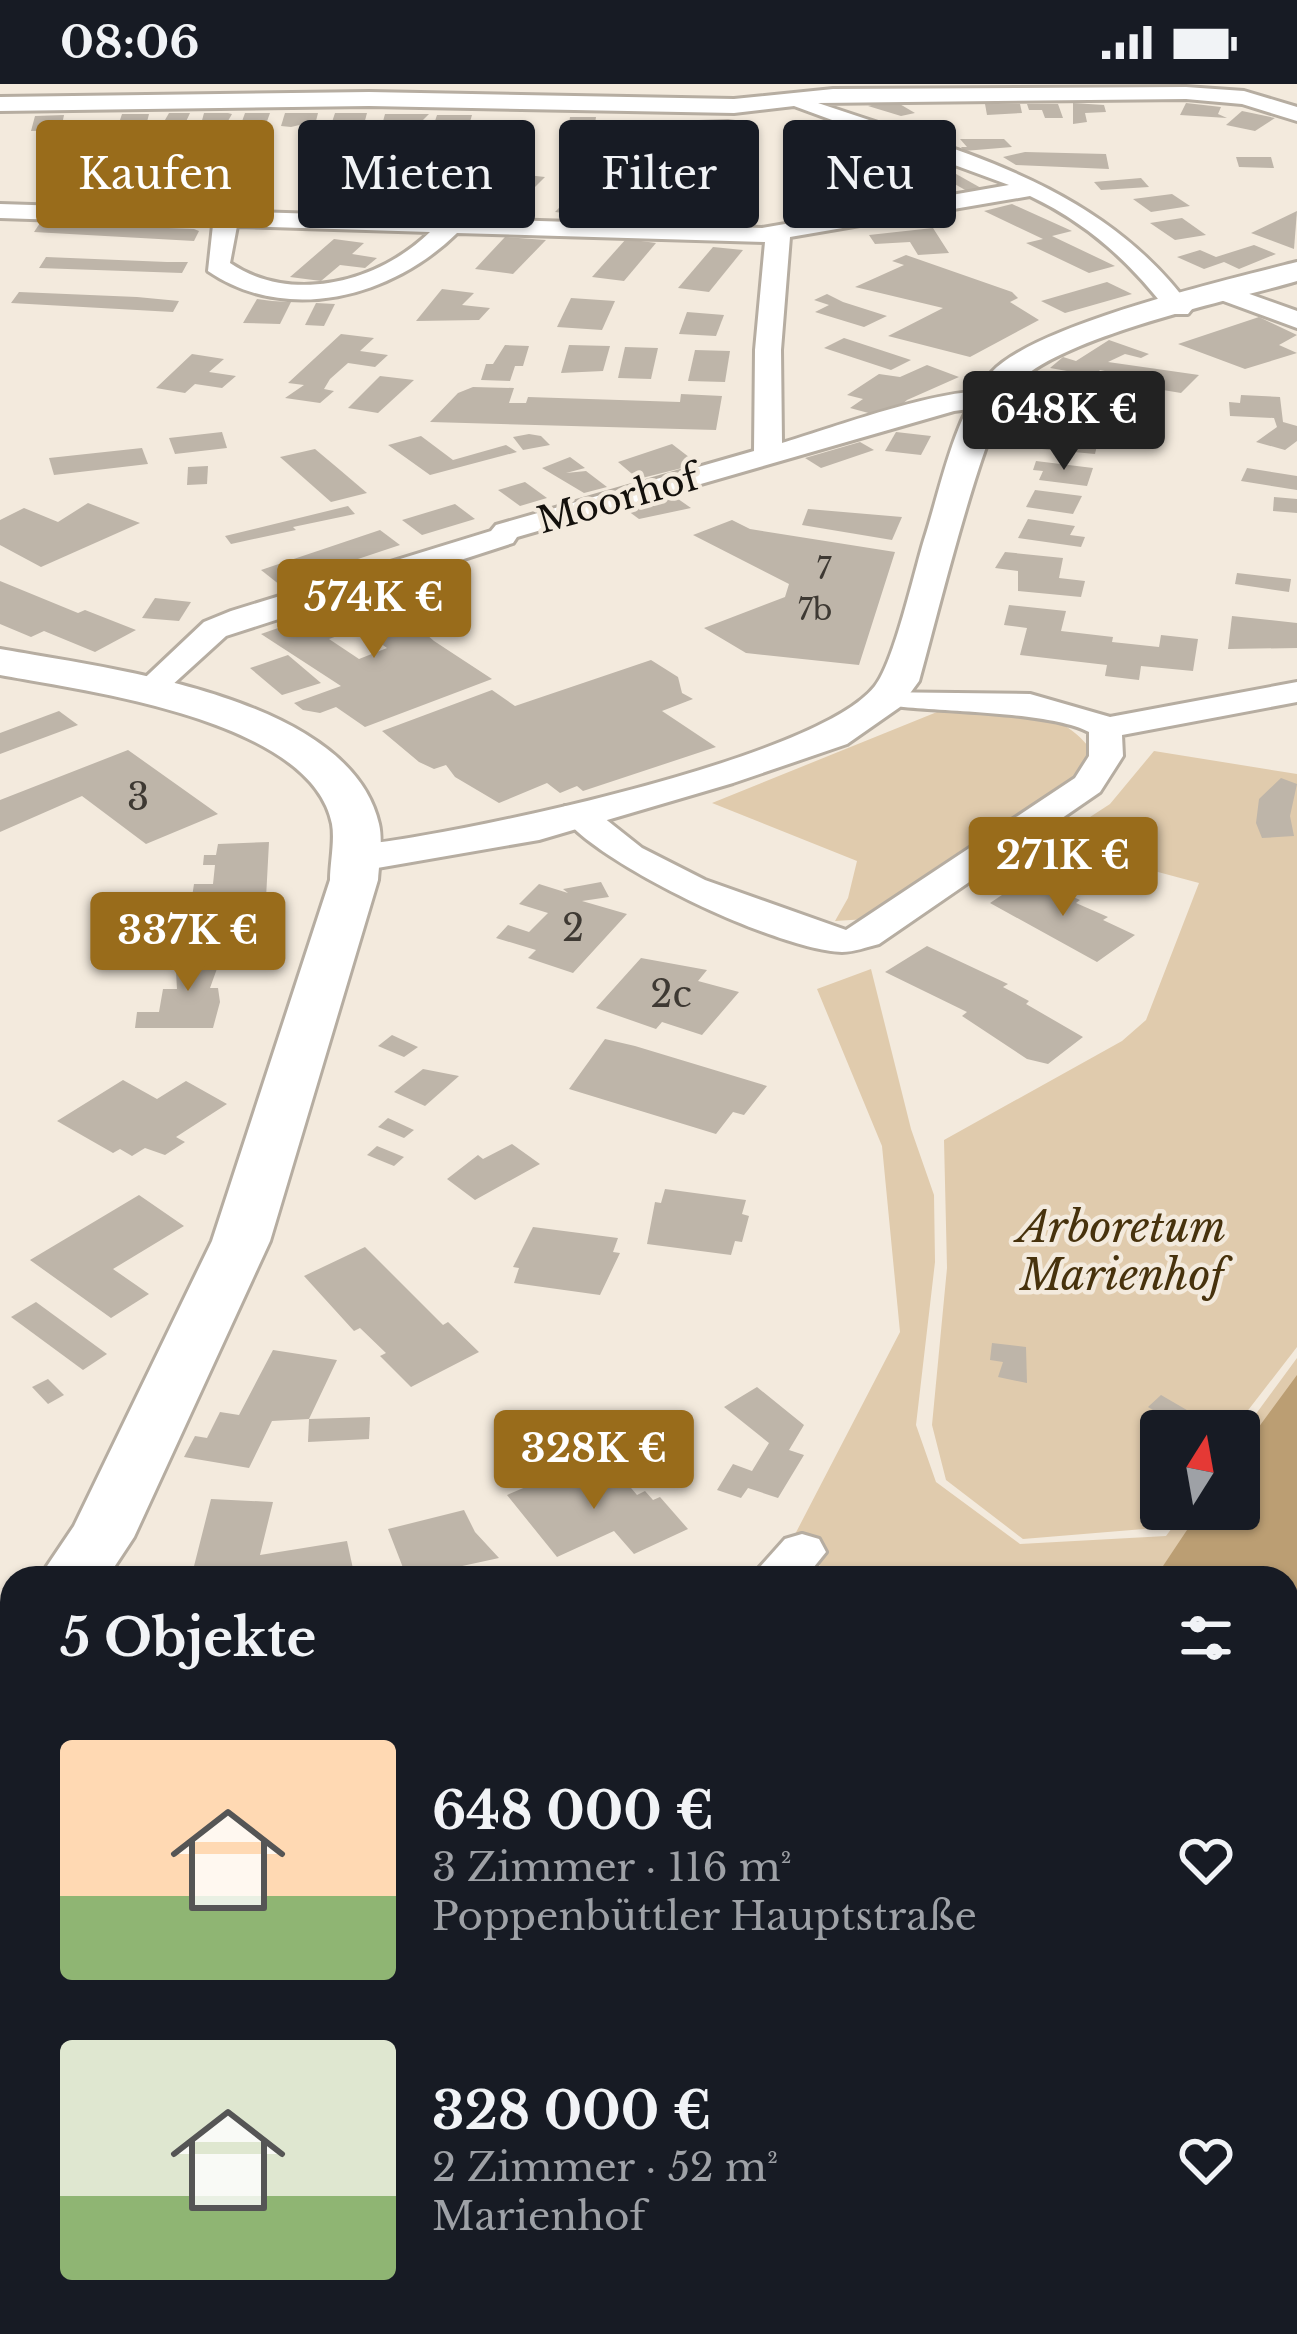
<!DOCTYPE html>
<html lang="de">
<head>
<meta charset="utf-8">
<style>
  :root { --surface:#171b24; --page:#20242c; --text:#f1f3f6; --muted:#9ea1a6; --accent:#996c1b }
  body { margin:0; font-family:"Libre Baskerville",serif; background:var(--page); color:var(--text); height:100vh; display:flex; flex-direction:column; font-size:45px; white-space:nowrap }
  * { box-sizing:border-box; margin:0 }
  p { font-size:39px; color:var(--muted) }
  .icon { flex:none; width:66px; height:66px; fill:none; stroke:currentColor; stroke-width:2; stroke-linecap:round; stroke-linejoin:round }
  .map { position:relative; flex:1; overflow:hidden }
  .side { position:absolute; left:0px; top:1482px; width:1299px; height:768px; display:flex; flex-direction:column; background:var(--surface); border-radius:36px 36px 0 0; box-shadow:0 3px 9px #0004 }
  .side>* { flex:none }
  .hud { position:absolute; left:36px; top:36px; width:1227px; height:108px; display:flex; gap:24px }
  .needle { width:78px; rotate:11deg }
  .controls { position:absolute; left:1140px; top:1326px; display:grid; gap:24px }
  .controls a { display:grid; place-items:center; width:120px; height:120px; border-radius:12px; background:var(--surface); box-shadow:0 3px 9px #0004; font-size:60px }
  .price { position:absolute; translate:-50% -102px; padding:0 27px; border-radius:12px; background:var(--accent); color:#fff; font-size:39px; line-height:78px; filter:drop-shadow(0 3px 6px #0008) }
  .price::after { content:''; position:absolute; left:50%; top:72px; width:36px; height:27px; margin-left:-18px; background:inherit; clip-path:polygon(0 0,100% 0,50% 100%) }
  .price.active { background:#222; color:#fff }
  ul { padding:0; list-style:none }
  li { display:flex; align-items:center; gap:36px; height:300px; padding:0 60px }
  li span { display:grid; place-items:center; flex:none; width:336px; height:240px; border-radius:12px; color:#555 }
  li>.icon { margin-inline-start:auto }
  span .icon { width:144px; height:144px; fill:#fffc; stroke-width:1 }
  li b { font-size:51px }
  h2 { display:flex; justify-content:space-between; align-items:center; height:144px; padding:0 60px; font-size:51px }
  .tag { padding:0 42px; border-radius:12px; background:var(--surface); box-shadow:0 3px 9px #0004; font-size:42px; line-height:108px }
  .tag.active { background:var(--accent); color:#fff }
  .status { display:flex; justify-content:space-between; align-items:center; height:84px; padding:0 60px; background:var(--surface); direction:ltr }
  .status svg { height:33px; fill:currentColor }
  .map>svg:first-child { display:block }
</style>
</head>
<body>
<div class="status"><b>08:06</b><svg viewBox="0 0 49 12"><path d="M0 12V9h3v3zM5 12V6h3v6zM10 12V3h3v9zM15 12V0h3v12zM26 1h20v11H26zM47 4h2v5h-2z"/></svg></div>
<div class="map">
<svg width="1297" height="2250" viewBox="0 0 1297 2250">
  <rect width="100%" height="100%" fill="#f3eadd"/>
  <g fill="#e0cbad">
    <path d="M986,623C1025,629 1062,629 1088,662L1081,695L867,835L835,837L848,814L857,777L712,719L937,628Z"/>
    <polygon points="1154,667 1297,690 1297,1263 1232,1347 1161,1347 1161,1425 1171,1425 1156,1444 1023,1455 946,1396 932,1341 947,1184 944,1056 1122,957 1146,936 1199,799 1050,759 1110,720"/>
    <polygon points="871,885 911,1045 934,1111 935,1178 916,1341 936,1398 1020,1460 1166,1452 1186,1425 1239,1425 1239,1353 1297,1274 1297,2250 664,2250 666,2238 1287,2238 1287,1494 837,1494 790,1460 900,1248 882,1062 817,905"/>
    <polygon points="12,1659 12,1767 9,1776 0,1776 0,1678"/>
  </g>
  <g fill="#bb9e73">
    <polygon points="1297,1291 1297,1666 1287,1673 1287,1494 1155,1494 1201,1425 1239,1425 1239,1370"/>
    <polygon points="762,2238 870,2238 866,2250 755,2250"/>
  </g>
  <g fill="#beb5a9" fill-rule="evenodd">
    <polygon points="884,18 898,19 915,29 901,32 868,22"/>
    <polygon points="1073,19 1104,21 1106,28 1085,29 1087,38 1073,40"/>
    <polygon points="1186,19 1221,23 1218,30 1227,34 1180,31"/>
    <polygon points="985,20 1020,20 1022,29 987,31"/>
    <polygon points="1027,20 1058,20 1063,34 1045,34 1042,26 1029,26"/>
    <polygon points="1242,27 1275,34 1255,47 1226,41"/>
    <polygon points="169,29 190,29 183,44 161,43"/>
    <polygon points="204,29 228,29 232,30 224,44 200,44"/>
    <polygon points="245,29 270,29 265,43 240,43"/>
    <polygon points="285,29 318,29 316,37 291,43 281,42"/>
    <polygon points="335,29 367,29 363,44 331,41"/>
    <polygon points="122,30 149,30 146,42 118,42"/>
    <polygon points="385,30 429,30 417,42 382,41"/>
    <polygon points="64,31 61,46 31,47 35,32"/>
    <polygon points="437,31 472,31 469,41 434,40"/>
    <polygon points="570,33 596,33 594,46 568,45"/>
    <polygon points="728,35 750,38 751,48 699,44 699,36"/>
    <polygon points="831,49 842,55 875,65 854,79 825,73 839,69 816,61 825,58 820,52"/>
    <polygon points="960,55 1004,55 1012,63 964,67 961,63 967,63"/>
    <polygon points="1025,68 1106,70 1109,85 1016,81 1003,73"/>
    <polygon points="907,70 931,79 900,84 884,78"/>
    <polygon points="1236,73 1271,73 1274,84 1239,83"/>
    <polygon points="79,74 105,75 69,120 43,119"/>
    <polygon points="165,80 190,81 161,120 137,120"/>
    <polygon points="240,82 274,83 250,123 223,122 245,89 237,89"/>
    <polygon points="323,86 358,86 337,125 311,124 330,91 321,91"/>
    <polygon points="949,86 981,104 967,107 935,89"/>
    <polygon points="425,89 460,93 432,126 395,122"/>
    <polygon points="507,89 545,93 529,109 491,105"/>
    <polygon points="591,91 621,94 590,132 555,128"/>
    <polygon points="917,92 949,111 935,114 903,95"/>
    <polygon points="1141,94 1149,103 1101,106 1094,98"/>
    <polygon points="827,96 912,111 898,121 813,106"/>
    <polygon points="655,107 707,113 757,119 747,130 645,117"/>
    <polygon points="1172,110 1190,122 1151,128 1133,115"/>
    <polygon points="1012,120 1072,147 1052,152 1115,182 1089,189 1026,159 1043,155 984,127"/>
    <polygon points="1297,127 1294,165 1251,149"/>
    <polygon points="1182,134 1206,151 1175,156 1150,139"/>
    <polygon points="40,139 194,145 199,147 194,157 34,148"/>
    <polygon points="933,144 949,169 918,171 910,158 875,160 869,151"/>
    <polygon points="505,153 546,156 513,190 475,185"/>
    <polygon points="334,155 364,159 352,170 377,174 365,184 340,181 321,197 290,193"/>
    <polygon points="626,155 656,159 624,197 592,193"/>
    <polygon points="1254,161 1276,170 1239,185 1224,178 1204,185 1177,173 1200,166 1216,173"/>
    <polygon points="713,163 743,166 709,208 678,204"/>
    <polygon points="906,171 1012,208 1018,214 1010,218 1039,236 970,273 888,252 943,224 855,203 904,181 892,177"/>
    <polygon points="46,173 167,178 188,178 182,189 39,184"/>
    <polygon points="1107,198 1132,210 1065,229 1041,217"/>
    <polygon points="442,205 474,209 462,221 490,224 479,236 416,237"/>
    <polygon points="19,208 137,213 179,217 173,228 11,219"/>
    <polygon points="827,210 843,218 887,232 864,243 815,228 829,221 814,216"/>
    <polygon points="571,214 615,217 602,246 557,243"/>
    <polygon points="257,215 272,217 291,218 280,240 243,239"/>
    <polygon points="316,219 335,220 324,242 305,241"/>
    <polygon points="687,228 724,231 716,252 679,250"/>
    <polygon points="1259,233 1297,251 1279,261 1297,269 1245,285 1178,260"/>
    <polygon points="341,250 374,254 360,267 388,271 375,283 348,279 330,295 324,305 334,307 320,319 285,314 304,301 288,299"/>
    <polygon points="844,254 911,276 891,286 824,264"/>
    <polygon points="1109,256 1149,270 1141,274 1125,270 1108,278 1199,291 1181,309 1139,302 1143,295 1100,286 1095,292 1050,284 1063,273 1076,277"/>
    <polygon points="505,261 529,262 523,282 515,282 510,297 481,296 486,280 493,280"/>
    <polygon points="569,261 610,262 603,287 561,289"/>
    <polygon points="625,263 658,264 651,295 618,294"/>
    <polygon points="695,266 730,267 725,298 688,297"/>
    <polygon points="192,270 224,275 209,288 236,292 222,304 195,300 185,309 156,304"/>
    <polygon points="927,281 959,293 907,316 887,334 850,324 863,315 847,311 879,290 900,293"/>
    <polygon points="1044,287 1076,293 1055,317 1026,313"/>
    <polygon points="380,292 414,296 378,329 348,324"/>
    <polygon points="473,303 514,304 509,319 526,319 528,313 680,318 681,310 722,312 716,346 430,338 458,309"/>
    <polygon points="1241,311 1280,313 1283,338 1297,342 1297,357 1285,366 1256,358 1277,343 1274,334 1230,332 1229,318 1240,319"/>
    <polygon points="1093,329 1136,332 1135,349 1091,346"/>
    <polygon points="222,348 227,364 175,370 169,354"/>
    <polygon points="896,348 931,352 921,371 885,367"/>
    <polygon points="529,350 541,352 550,361 523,366 513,353"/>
    <polygon points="421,352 453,376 506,361 517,368 430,391 388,361"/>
    <polygon points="1045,352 1098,357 1095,370 1042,365"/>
    <polygon points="860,358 874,366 821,384 805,374"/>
    <polygon points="672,360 698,380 638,395 618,378"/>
    <polygon points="142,364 148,380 54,391 49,374"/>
    <polygon points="315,365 340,386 367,409 331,418 280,373"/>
    <polygon points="570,373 585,384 566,389 586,387 607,403 584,409 542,384"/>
    <polygon points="1036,377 1093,384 1087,402 1039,396 1043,387 1033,386"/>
    <polygon points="208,382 207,400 187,401 188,383"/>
    <polygon points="1247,384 1297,392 1297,406 1241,397"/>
    <polygon points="525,398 547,414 520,422 498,406"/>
    <polygon points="1035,406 1082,412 1073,430 1026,423"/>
    <polygon points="671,410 691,424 639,435 624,424"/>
    <polygon points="1274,413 1297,415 1297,429 1273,427"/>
    <polygon points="88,419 140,439 41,483 0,461 0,436 24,424 58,438"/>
    <polygon points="455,420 475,435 422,451 402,436"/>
    <polygon points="348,422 355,430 293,443 296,446 231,460 225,452"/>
    <polygon points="808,425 902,433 892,456 802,441"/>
    <polygon points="1028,435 1075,442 1070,451 1085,453 1081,463 1018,454"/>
    <polygon points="732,436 750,445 895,468 859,581 746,569 704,544 785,513 789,500 693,451"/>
    <polygon points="380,446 400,461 280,501 261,486"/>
    <polygon points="1005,468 1063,474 1059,494 1085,497 1081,513 1018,507 1018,487 995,484"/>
    <polygon points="1237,489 1291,495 1289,508 1235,500"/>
    <polygon points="0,497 78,529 85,526 136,546 95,568 44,547 31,553 0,540"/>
    <path d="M370,512L397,523L391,525L398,531L393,532L403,539L424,541L433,548L426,550L434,557L492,595L365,643L336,623L320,629L303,626L294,619L341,602L261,550ZM359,544L387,564L359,575L329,555Z"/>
    <polygon points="155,514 191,518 179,537 142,534"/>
    <polygon points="1009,521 1066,527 1061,547 1113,553 1112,558 1159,563 1161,551 1198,555 1193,587 1141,582 1139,596 1105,592 1107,581 1020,571 1027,544 1004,541"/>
    <polygon points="1232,532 1297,539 1297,564 1228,565"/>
    <polygon points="288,571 321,599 282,611 250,584"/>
    <polygon points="651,576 678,593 682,609 693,615 662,627 716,663 583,707 577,702 560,709 547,699 499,719 455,693 446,681 434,685 419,678 382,647 492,606 515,622"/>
    <polygon points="59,627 78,641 0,670 0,649"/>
    <polygon points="128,666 218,730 146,760 82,712 0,748 0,716"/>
    <polygon points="1281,694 1297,700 1290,732 1294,752 1262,754 1256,739 1259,715"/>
    <polygon points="269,758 265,833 210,835 212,813 192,813 194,800 213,800 215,781 203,781 204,771 216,771 218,760"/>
    <polygon points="1029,793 1080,816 1076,819 1108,833 1103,836 1135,851 1097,878 990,819"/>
    <polygon points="601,798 609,813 582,817 627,830 573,889 528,874 536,866 496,854 508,841 529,848 548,829 519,820 539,800 568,809 563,805"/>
    <polygon points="927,862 1008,900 1003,903 1029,917 1026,920 1083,953 1048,980 1027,975 962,932 967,928 885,888"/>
    <polygon points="183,865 223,868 210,904 218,904 220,918 213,944 135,944 137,928 159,928 163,905 177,905 175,870"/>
    <polygon points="641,874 707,886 698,897 739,908 702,951 662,938 656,945 596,924"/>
    <polygon points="392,951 418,963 404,973 378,962"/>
    <polygon points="605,955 635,962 767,1002 744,1031 733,1028 716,1050 569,1005"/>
    <polygon points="423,985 459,992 425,1022 394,1008"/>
    <polygon points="123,996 157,1015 186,997 227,1020 176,1053 185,1058 165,1071 145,1064 132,1072 120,1065 113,1069 57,1037"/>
    <polygon points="388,1034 414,1046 404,1054 378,1043"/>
    <polygon points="512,1060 540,1080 475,1116 447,1095 478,1071 483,1075"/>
    <polygon points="377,1062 404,1073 394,1082 367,1071"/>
    <polygon points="665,1105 746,1116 742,1130 749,1132 742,1158 735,1157 731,1171 647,1160 655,1118 661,1119"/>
    <polygon points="139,1111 184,1142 113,1185 149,1210 111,1234 30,1176"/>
    <polygon points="533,1143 618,1154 613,1168 620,1169 600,1211 514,1199 519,1184 513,1183"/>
    <polygon points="365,1163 443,1241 448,1238 479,1268 411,1303 380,1272 386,1269 360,1244 354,1247 304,1192"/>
    <polygon points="36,1218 107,1270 83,1286 11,1233"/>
    <polygon points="992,1259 1026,1263 1027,1299 998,1293 1003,1278 990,1276"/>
    <polygon points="273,1266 337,1276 309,1335 272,1337 249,1384 184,1373 195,1352 207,1354 220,1328 239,1331"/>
    <polygon points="48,1295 64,1311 48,1320 32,1303"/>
    <polygon points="757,1303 804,1341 789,1366 804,1371 778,1414 748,1404 741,1414 717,1406 733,1380 752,1387 769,1359 724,1323"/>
    <polygon points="1161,1311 1192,1329 1178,1341 1148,1323"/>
    <polygon points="370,1333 369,1355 308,1358 309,1335"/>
    <polygon points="575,1382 588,1397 615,1385 637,1411 645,1407 653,1416 660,1413 688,1445 634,1470 614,1447 557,1473 507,1411"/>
    <polygon points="211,1415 273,1418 260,1471 347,1457 355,1494 191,1494"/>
    <polygon points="464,1426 475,1448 499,1474 407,1494 388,1445"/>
  </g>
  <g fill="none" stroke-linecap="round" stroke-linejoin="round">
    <g stroke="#b6ada1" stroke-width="6">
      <g id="minor">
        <path d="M1186,3L1244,7L1297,23V37L1242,20L1186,15L818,19C958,67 1101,99 1192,225L1188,230H1170C1131,179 1089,140 1030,112L790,153L781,266L782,359C831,345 954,298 1000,309V321L954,327L517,453L513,459L226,552L159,613H137L132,606L204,538L231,527L491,447L496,441L754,367L755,266L765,158L457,149C392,213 287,241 208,187L213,141L0,134V120L762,144L1009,101L794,22L734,29L369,22L0,27V13L369,8L734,15L833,5ZM237,142L430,148C379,198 292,221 230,179Z"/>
        <polygon points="1227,202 1297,227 1297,244 1218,215 1218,205"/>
        <path d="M1297,598V618L1122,651L1123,672L1100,708L879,860C867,863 854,868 842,868C781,867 595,780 560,729L565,722H589L642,764L705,796L846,846L1075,694L1089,672V648C1040,622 882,630 870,615L874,608L1030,610L1110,633Z"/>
        <polygon points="802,1450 819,1455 826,1468 805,1494 750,1494 785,1455"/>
        <polygon points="578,2238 641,2238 636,2250 573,2250"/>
      </g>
    </g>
    <g stroke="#b6ada1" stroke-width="6">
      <path id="tertiary" d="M1297,178V197C1229,217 1060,252 1015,301C984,336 935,541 919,597L900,623L847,660L733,699L539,756L360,787L345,783L338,774L345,765L360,761C460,750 817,676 875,602C894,578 914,489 924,456C941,404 954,329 992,288C1035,241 1229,195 1297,178Z"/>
    </g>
    <g stroke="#b6ada1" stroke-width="6">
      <g id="secondary">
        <path d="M0,565C106,584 350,612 379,740C383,757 379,779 378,796L270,1157L134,1453L107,1494H39L74,1442L212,1157L330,796C330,779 335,757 332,740C311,635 86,607 0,591Z"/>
        <polygon points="12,1559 12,1629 0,1633 0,1562"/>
        <polygon points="12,1773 12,1851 0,1855 0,1777"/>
      </g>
    </g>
    <g stroke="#aa8a59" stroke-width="6">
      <g id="primary">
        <polygon points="0,1850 12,1854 12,1930 0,1926"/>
        <polygon points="0,1954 12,1958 12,2039 0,2035"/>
        <polygon points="267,2238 373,2238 378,2250 272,2250"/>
        <polygon points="411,2238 518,2238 523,2250 416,2250"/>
      </g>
    </g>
    <use href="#minor" fill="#fff" fill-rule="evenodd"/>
    <use href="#tertiary" fill="#fff" fill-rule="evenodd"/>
    <use href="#secondary" fill="#fff" fill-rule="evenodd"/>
    <use href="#primary" fill="#fde0b5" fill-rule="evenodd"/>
  </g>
  <g text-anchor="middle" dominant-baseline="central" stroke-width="9" stroke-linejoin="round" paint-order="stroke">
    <g font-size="30" fill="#3e3933">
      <text x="824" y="484">7</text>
      <text x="815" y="525">7b</text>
    </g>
    <g font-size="36" fill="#13100c" stroke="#f3eadd">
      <text transform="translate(618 415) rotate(-16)">Moorhof</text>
    </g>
    <g font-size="36" fill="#3e3933">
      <text x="138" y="713">3</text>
      <text x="573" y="844">2</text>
      <text x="671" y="910">2c</text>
    </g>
    <g font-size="42" font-style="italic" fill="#47320d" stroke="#f3eadd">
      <text x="1122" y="1143">Arboretum<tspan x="1122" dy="48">Marienhof</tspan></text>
    </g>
  </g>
</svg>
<div class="controls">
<a><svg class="needle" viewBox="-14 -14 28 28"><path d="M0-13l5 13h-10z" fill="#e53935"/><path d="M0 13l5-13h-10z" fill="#9ea1a6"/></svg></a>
</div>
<b class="price active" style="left:1064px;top:389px">648K €</b>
<b class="price" style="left:374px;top:577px">574K €</b>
<b class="price" style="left:1063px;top:835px">271K €</b>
<b class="price" style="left:188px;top:910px">337K €</b>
<b class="price" style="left:594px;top:1428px">328K €</b>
<div class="hud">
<a class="tag active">Kaufen</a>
<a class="tag">Mieten</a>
<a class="tag">Filter</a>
<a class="tag">Neu</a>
</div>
<section class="side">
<h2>5 Objekte<svg class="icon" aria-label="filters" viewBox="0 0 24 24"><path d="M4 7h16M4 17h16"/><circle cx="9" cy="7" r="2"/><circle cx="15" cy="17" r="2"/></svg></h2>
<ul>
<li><span style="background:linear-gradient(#ffd9b3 65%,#8fb573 0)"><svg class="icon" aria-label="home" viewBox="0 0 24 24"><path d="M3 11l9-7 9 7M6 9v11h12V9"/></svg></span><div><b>648 000 €</b><p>3 Zimmer · 116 m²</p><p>Poppenbüttler Hauptstraße</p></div><svg class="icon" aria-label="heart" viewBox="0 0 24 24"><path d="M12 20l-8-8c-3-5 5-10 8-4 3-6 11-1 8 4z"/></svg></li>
<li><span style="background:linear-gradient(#dfe7d0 65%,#8fb573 0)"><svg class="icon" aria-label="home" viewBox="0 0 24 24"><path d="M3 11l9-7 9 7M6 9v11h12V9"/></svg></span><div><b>328 000 €</b><p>2 Zimmer · 52 m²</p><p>Marienhof</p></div><svg class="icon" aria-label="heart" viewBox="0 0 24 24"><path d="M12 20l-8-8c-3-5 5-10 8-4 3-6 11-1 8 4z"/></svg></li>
</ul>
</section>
</div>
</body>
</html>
